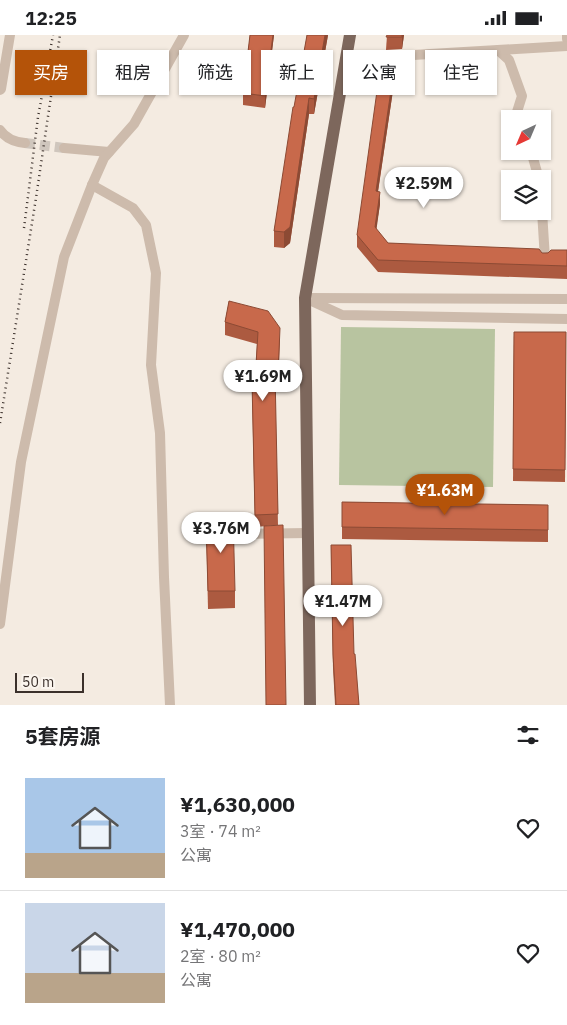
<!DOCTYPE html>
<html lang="zh">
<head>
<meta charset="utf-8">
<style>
  :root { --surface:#fff; --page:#f6f6f6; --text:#202124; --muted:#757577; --line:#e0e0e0; --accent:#b45309 }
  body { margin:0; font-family:"IBM Plex Sans","Noto Sans SC",sans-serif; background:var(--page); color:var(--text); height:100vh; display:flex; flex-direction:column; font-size:19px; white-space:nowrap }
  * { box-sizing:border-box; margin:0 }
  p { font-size:16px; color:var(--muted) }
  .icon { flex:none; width:28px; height:28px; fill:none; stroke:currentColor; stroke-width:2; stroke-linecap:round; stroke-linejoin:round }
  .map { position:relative; height:670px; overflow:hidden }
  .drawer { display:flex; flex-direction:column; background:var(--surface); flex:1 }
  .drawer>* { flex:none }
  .top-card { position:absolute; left:15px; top:15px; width:538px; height:45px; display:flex; gap:10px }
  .needle { width:32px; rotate:224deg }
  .buttons { position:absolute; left:501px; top:75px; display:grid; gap:10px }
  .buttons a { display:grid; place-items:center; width:50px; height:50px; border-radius:0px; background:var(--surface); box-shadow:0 1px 4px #0004; font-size:25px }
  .scale { position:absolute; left:15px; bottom:12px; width:69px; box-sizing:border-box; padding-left:5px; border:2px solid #3b302b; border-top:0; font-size:14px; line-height:18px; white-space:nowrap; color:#3b302b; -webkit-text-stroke:4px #fbf5ee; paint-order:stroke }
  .price { position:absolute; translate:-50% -42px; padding:0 11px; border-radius:18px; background:#fff; color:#222; font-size:16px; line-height:32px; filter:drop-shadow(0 1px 2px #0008) }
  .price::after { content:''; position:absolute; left:50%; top:30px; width:15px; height:11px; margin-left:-8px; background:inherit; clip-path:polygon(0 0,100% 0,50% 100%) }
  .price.selected { background:var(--accent); color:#fff }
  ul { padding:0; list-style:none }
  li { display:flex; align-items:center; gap:15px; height:125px; padding:0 25px }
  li+li { border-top:1px solid var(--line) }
  li span { display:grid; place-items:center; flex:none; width:140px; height:100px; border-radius:0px; color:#555 }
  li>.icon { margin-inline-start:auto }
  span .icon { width:60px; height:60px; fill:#fffc; stroke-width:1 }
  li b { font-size:21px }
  h2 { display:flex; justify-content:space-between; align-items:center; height:60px; padding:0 25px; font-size:21px }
  .chip { padding:0 18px; border-radius:0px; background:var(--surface); box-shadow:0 1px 4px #0004; font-size:18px; line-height:45px }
  .chip.selected { background:var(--accent); color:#fff }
  .status { display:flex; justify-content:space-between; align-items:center; height:35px; padding:0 25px; background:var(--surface); direction:ltr }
  .status svg { height:14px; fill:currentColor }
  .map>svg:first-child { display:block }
</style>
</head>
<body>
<div class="status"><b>12:25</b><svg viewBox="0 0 49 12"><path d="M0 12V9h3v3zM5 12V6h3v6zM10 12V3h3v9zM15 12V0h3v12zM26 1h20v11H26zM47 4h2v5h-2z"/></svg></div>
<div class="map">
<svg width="567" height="670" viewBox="0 0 567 670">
  <rect width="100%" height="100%" fill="#f4ebe1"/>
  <polygon fill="#b8c4a0" points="341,292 495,294 493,452 339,450"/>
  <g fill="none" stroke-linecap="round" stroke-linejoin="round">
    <polyline stroke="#cfc6bd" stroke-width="10" stroke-dasharray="10 5" stroke-linecap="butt" points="25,108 64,113"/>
    <g stroke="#cdbbac" stroke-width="10">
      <polyline points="567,0 567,4"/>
      <polyline points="498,15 509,25 522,61 516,80 517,84"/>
      <polyline points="346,24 567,11"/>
      <polyline points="0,55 1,54 10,0"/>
      <path d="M0,95C6,104 14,107 25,108"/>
      <polyline points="64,113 109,117"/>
      <polyline points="531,116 539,144"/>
      <polyline points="92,150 133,173 146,190 156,238 151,330 160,398 164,542 170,670"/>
      <polyline points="542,176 545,224"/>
      <polyline points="305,263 342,280 567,284"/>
      <polyline points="308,263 567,264"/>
      <polyline points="244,499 308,498"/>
      <polyline points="0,589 21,427 64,222 92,150 104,123 134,89 184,0"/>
    </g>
    <polyline stroke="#7d675c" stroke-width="12" points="310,670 305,263 350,0"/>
    <g stroke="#3b302b" stroke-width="2.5" stroke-dasharray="1 4" stroke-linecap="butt">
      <polyline points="24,193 38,82 53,0"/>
      <polyline points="0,388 36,163 60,0"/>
    </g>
  </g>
  <g fill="#ac5a40">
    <polygon points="250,0 274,0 265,73 243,70 243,58"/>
    <polygon points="307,0 328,0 314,79 309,79 290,208 284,213 274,212 274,196"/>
    <polygon points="387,0 404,0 402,14 386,15"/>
    <polygon points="396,35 378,157 380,169 376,194 388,208 542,218 545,218 567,215 567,244 378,237 357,212 357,200"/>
    <polygon points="229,266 280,305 278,351 275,351 278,490 255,492 252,358 255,346 257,309 225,300 225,287"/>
    <polygon points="514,297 566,297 565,447 513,446"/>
    <polygon points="342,467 548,470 548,507 342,504"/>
    <polygon points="206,487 235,556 235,573 208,574"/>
    <polygon points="331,510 354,619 359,670 335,670 333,633"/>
  </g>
  <g fill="#8c4a34">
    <polygon points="273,0 274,0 265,73 265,61"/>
    <polygon points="325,0 328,0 314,79 314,64"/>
    <polygon points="402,0 404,0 402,14"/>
    <polygon points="396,22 396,35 376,169 376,156"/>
    <polygon points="309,63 309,79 290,208 284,213 284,197"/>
    <polygon points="380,157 380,169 375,205 375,192"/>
  </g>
  <g fill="#c8694b" stroke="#8c4a34">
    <polygon points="250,0 273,0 265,61 243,58"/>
    <polygon points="307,0 325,0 314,64 309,63 290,192 284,197 274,196 293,72 294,72"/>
    <polygon points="387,0 402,0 402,2 386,2"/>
    <polygon points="382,20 396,22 376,156 380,157 375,192 388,208 539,214 542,218 548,218 551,215 567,215 567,231 378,225 357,200"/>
    <polygon points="229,266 268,276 280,293 278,339 275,338 278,479 255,480 252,346 255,346 258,297 225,287"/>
    <polygon points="514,297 566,297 565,435 513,434"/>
    <polygon points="342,467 548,470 548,495 342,492"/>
    <polygon points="233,479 235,556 208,556 206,487"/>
    <polygon points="283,490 286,670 266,670 264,491"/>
    <polygon points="331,510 351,510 354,619 355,619 359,670 336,670 333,620"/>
  </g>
</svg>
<div class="buttons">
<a><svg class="needle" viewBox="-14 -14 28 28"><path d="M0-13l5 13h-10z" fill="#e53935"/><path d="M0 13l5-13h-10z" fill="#757577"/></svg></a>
<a><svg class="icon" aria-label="layers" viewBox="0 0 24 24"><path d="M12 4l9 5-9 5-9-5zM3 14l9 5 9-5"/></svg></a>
</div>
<div class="scale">50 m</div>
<b class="price" style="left:424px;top:174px">¥2.59M</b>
<b class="price" style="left:263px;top:367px">¥1.69M</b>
<b class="price selected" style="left:445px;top:481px">¥1.63M</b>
<b class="price" style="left:221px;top:519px">¥3.76M</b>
<b class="price" style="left:343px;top:592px">¥1.47M</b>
<div class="top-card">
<a class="chip selected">买房</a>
<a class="chip">租房</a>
<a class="chip">筛选</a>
<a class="chip">新上</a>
<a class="chip">公寓</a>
<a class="chip">住宅</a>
</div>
</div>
<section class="drawer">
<h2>5套房源<svg class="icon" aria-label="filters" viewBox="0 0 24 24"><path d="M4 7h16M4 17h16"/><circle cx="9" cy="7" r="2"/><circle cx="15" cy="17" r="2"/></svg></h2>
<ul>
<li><span style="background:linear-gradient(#a9c7e8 75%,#b9a48a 0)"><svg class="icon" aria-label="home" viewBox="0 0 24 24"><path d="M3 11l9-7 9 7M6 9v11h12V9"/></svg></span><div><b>¥1,630,000</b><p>3室 · 74 m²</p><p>公寓</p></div><svg class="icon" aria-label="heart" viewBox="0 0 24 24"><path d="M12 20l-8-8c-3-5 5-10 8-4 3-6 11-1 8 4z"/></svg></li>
<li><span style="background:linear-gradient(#c9d6e8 70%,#b9a48a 0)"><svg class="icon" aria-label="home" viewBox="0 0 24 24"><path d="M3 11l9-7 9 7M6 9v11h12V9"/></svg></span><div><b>¥1,470,000</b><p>2室 · 80 m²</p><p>公寓</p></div><svg class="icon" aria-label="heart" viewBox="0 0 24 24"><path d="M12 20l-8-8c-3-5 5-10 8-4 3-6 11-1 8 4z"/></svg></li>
</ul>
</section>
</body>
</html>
